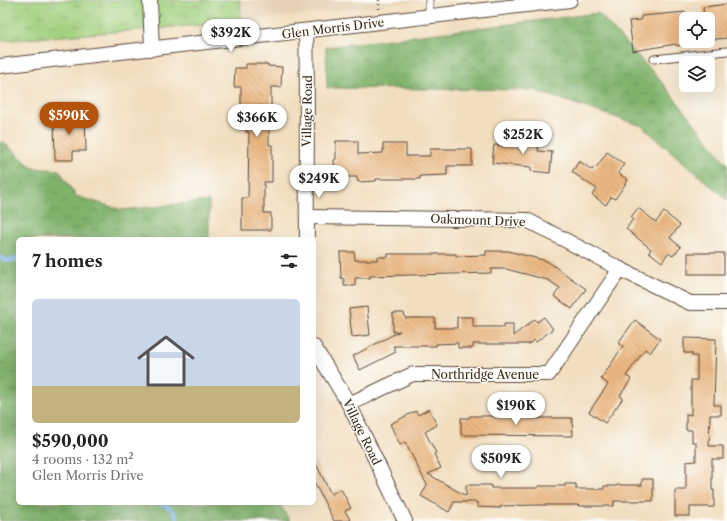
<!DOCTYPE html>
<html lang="en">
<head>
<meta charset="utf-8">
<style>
  :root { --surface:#fff; --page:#f6f6f6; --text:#222; --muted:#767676; --accent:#b45309 }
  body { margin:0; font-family:"Libre Caslon Text",serif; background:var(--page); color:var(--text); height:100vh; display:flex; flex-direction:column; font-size:15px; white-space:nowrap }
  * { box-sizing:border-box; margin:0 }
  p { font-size:13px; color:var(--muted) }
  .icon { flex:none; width:22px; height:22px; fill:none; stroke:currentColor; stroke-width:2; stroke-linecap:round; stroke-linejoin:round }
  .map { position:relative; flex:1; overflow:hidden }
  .side { position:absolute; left:16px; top:237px; width:300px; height:268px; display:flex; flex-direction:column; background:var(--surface); border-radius:6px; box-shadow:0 4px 16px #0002 }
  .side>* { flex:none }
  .buttons { position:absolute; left:679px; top:12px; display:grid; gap:8px }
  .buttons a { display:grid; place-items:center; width:36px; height:36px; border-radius:6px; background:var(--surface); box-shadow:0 4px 16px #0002; font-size:20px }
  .price { position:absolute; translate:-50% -34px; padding:0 9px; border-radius:14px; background:#fff; color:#222; font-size:13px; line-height:26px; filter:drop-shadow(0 1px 2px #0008) }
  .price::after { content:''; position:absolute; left:50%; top:24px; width:12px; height:9px; margin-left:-6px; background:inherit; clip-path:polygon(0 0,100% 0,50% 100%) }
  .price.active { background:var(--accent); color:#fff }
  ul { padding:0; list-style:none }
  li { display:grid; align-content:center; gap:8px; height:212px; padding:0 16px }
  li span { display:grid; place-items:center; height:124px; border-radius:6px; color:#555 }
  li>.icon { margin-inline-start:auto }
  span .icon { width:72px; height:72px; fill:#fffc; stroke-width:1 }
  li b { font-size:17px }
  h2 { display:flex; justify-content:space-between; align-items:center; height:48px; padding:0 16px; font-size:17px }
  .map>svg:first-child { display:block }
</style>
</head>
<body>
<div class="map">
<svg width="727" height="521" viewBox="0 0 727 521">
  <defs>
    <pattern id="grass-tufts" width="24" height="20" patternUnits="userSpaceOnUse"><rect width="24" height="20" fill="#a0cf7d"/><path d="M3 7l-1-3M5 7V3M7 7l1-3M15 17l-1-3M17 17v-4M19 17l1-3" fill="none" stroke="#84a866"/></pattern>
    <pattern id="forest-crowns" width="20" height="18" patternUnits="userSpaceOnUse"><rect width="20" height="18" fill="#80b26c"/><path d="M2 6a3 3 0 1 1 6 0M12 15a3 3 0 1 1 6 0" fill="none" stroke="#6a9158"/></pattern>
    <pattern id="building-back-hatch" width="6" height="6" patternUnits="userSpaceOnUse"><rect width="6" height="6" fill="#ebb882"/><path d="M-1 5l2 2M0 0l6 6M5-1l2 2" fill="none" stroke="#ca9e70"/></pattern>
  </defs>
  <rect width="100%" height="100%" fill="#fdfcf7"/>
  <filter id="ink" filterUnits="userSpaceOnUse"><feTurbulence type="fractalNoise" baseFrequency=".025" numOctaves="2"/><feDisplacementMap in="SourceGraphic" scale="8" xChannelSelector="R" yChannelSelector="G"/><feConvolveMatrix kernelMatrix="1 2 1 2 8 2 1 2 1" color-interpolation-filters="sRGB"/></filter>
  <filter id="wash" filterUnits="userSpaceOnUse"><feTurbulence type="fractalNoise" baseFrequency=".012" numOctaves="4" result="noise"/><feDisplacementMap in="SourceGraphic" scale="16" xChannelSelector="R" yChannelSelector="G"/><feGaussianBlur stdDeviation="0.9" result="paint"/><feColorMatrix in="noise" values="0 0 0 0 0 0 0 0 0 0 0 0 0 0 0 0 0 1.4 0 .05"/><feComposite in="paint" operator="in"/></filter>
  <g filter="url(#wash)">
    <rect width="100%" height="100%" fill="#f1debf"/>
    <polygon fill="#e5d0b4" points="240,0 423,0 240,22"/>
    <polygon fill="url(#grass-tufts)" stroke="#6e7c4e" points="0,0 240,0 240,22 0,41"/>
    <g fill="url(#forest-crowns)" stroke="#5e6e45">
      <polygon points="598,13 659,79 727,164 727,200 642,126 533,90 327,88 326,47"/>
      <polygon points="3,142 33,168 59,170 76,196 122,210 209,201 209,239 18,239 18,503 279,503 290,521 0,521 0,143"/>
    </g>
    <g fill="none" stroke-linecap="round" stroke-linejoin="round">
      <g stroke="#88b8f3" stroke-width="4">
        <path d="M0,257C6,262 12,261 18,259"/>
        <path d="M158,503C170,506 173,509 178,521"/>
      </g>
    </g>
    <g id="blocks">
      <g fill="url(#building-back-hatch)">
        <polygon points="727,4 727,38 708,40 708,19 704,19 703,7"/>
        <polygon points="686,12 686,45 677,46 676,44 633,51 629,21 641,20 641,16"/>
        <polygon points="246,64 268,64 268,66 282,67 281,87 271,87 271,118 269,118 269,145 272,145 272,182 264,182 264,213 271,213 271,230 242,230 242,198 248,198 249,132 246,132 246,121 241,121 241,87 234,87 235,68 246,68"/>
        <polygon points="54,116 85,116 86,151 73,151 73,160 55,160"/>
        <polygon points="512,135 526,136 526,143 539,144 538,151 552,152 550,173 531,171 531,167 492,163 494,145 511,146"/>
        <polygon points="336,141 358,141 358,154 383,153 383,144 406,144 406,156 430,156 430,149 472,149 472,166 447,166 447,175 420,176 420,179 376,179 376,181 358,182 357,177 335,177 334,160 336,159"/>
        <polygon points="607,152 624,164 618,173 628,180 615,199 611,197 606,205 592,195 597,189 572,172 579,161 592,170 594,167 596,168"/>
        <polygon points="638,208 656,222 664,212 680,225 670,238 681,247 673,256 668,253 662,262 649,252 651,249 626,229 633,219 631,217"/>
        <polygon points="486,251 508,251 547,261 586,289 572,309 554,296 560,288 548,280 506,269 491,269 491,273 370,276 370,278 355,278 355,286 344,286 344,279 341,278 340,252 354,252 355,260 377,260 377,257 388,257 388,254 456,254 456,256 486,255"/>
        <rect x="688" y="253" width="36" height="21"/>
        <polygon points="367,307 370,335 352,337 349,309"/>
        <polygon points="393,313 404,313 405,318 435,318 435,328 457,328 457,317 473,317 473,327 504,327 504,324 513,324 513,336 535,319 537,322 544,317 553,329 536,342 534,340 529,344 473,344 473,348 458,348 458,343 436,344 436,346 393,346 396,352 360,370 353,356 400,331 393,332"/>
        <polygon points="635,320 660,339 650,353 645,349 626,376 631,379 620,396 623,398 605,423 589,412 608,384 601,379 623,346 618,343"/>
        <polygon points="684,338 716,339 714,405 721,405 721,415 710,415 709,446 723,446 723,459 712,459 712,490 714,490 714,507 690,507 690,516 675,516 675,490 686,490 686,462 696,461 696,442 692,442 692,430 686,430 686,414 691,415 691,380 697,380 697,356 692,356 692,353 684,353"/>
        <polygon points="429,409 437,425 425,432 436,453 434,454 441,468 428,474 466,496 466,485 491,485 491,488 538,488 538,486 565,486 565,484 576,484 576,489 604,489 604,486 617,486 617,485 642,485 642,479 653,479 653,501 614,501 614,506 579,506 578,505 534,505 501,506 501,508 477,507 477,502 454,502 449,512 421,496 427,485 405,442 400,445 390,424 416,411 418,415"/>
        <polygon points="470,416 530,416 530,418 572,418 573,436 461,435 461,418 469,418"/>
        <polygon points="314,460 331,494 341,489 351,508 345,511 351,521 334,521 314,482"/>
      </g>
    </g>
  </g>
  <g filter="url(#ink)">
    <use href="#blocks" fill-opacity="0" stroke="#564536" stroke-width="1"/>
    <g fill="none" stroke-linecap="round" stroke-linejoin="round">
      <g stroke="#564536" stroke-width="9">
        <g id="lane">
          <polyline points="429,0 429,16"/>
          <polyline points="654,59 727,51"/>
        </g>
      </g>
      <g stroke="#564536" stroke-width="16">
        <g id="street">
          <polyline points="150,0 152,49"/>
          <path d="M306,31C308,100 306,170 307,239"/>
          <polyline points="0,66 570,0"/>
          <polyline points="307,217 527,220 620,269 690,303 727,303"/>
          <polyline points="314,347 349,404 405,521"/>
          <polyline points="349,404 413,374 549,374 620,269"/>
        </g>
      </g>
      <polyline stroke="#564536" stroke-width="2.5" stroke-dasharray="1 3" stroke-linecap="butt" points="379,0 379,10"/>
      <use href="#lane" stroke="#fff" stroke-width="7"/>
      <use href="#street" stroke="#fff" stroke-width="14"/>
    </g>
    <circle fill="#9d9676" cx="47" cy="112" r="5"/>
  </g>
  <g text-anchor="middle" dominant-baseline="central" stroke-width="3" stroke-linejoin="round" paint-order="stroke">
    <g font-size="12" fill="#3b2a1e" stroke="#fdfcf7">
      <text transform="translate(333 28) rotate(-7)">Glen Morris Drive</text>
      <text transform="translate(307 111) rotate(-89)">Village Road</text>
      <text transform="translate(478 220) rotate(2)">Oakmount Drive</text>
      <text x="485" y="374">Northridge Avenue</text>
      <text transform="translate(362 432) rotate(64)">Village Road</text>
    </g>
  </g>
</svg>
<div class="buttons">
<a><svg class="icon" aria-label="locate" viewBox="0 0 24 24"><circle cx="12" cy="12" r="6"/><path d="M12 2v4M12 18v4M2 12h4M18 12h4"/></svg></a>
<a><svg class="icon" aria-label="layers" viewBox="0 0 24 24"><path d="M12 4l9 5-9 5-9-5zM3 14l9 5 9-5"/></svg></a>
</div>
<b class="price" style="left:231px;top:53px">$392K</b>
<b class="price active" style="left:69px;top:136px">$590K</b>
<b class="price" style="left:257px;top:138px">$366K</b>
<b class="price" style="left:523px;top:155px">$252K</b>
<b class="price" style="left:319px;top:199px">$249K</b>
<b class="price" style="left:516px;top:426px">$190K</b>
<b class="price" style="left:501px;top:479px">$509K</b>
<section class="side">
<h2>7 homes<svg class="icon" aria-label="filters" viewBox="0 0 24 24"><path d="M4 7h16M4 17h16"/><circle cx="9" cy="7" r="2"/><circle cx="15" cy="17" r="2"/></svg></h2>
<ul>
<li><span style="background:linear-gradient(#c9d6e8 70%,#c2b280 0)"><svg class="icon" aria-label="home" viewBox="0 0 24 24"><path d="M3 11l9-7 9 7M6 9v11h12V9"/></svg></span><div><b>$590,000</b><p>4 rooms · 132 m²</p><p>Glen Morris Drive</p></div></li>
</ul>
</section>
</div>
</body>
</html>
